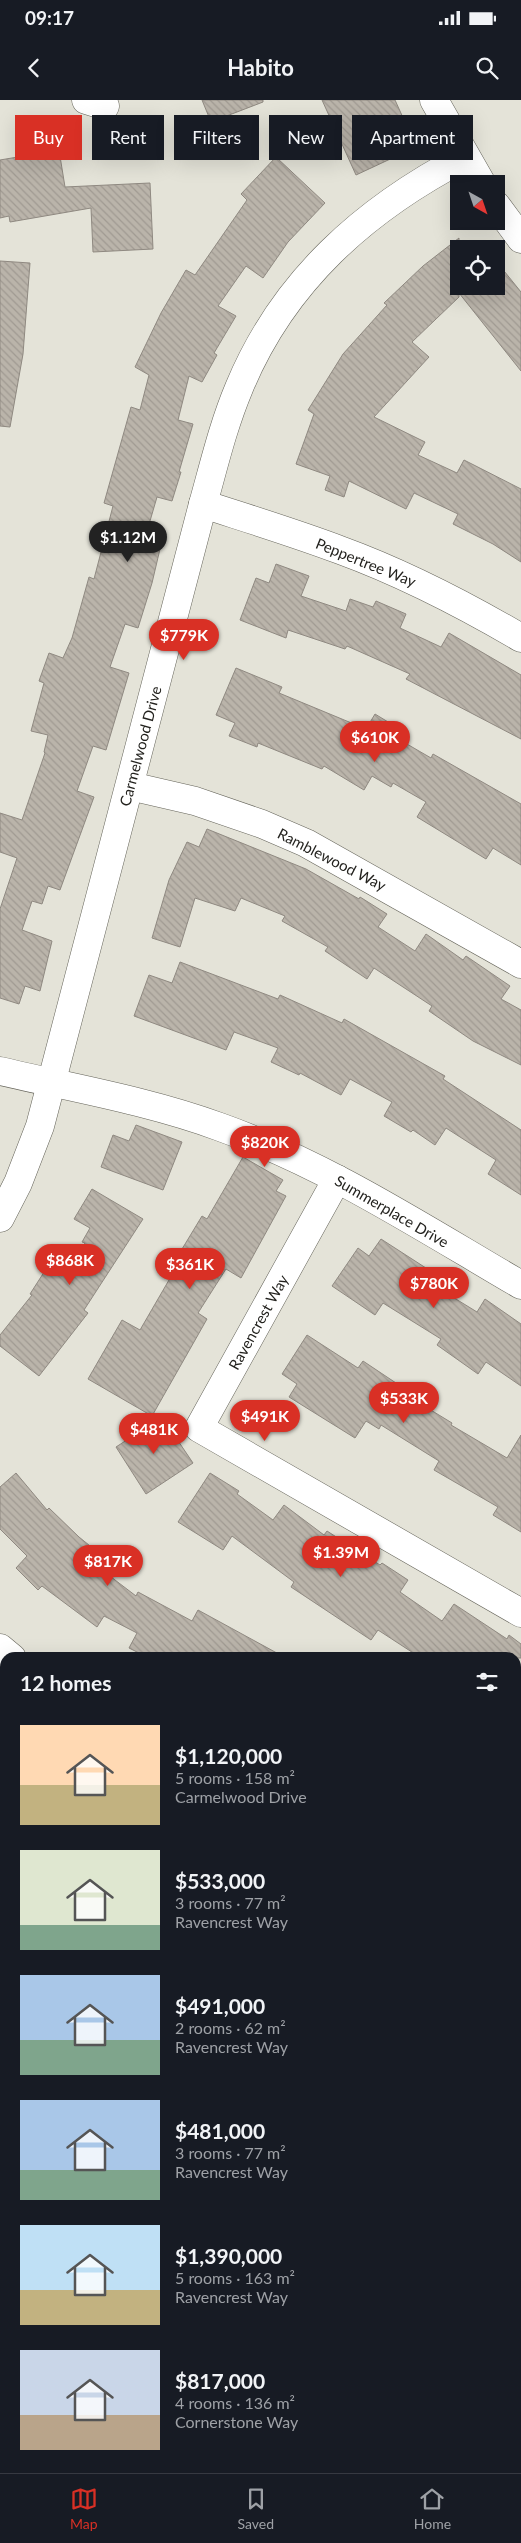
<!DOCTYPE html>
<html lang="en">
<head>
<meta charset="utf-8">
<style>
  :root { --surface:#171b24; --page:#20242c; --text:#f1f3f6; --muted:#9ea1a6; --line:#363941; --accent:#d93025 }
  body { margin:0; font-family:Lato,sans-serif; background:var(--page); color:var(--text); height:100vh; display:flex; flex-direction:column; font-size:19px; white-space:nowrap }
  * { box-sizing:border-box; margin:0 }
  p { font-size:16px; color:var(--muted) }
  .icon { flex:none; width:28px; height:28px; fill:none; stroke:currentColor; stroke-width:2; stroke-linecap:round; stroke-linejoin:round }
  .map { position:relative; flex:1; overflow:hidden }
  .panel { position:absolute; left:0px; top:1552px; width:521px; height:821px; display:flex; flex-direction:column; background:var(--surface); border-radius:15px 15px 0 0; box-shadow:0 5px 20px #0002 }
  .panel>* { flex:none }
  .hud { position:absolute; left:15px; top:15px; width:491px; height:45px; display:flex; gap:10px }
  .needle { width:32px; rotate:140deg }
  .controls { position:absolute; left:450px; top:75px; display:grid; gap:10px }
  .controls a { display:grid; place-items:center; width:55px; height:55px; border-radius:0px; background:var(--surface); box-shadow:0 5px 20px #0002; font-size:25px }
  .price { position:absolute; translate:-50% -42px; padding:0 11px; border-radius:18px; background:var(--accent); color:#fff; font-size:16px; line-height:32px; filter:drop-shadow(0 1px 2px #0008) }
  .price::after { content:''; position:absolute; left:50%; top:30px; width:15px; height:11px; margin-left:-8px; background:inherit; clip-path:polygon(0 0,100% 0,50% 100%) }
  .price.selected { background:#222; color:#fff }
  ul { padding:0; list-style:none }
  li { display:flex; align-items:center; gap:15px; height:125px; padding:0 20px }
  li span { display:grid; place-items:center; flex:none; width:140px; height:100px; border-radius:0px; color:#555 }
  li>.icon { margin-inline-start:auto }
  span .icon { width:60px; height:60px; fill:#fffc; stroke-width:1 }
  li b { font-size:21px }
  h2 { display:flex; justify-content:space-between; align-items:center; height:60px; padding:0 20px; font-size:21px }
  .tag { padding:0 18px; border-radius:0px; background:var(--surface); box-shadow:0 5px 20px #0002; font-size:18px; line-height:45px }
  .tag.selected { background:var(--accent); color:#fff }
  .status { display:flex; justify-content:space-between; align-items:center; height:35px; padding:0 25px; background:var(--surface); direction:ltr }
  .status svg { height:14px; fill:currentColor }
  header { display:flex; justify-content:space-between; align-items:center; height:65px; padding:0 20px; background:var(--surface); font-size:22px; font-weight:700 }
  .tabs { display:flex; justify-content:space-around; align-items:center; height:70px; border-top:1px solid var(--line); background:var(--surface); font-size:14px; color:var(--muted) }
  .tabs a { display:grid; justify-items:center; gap:2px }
  .tabs .selected { color:var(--accent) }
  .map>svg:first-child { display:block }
</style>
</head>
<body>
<div class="status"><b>09:17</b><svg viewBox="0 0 49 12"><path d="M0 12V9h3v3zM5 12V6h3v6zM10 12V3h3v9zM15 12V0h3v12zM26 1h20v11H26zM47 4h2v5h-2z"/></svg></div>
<header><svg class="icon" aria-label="back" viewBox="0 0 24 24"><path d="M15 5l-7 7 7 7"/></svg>Habito<svg class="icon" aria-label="search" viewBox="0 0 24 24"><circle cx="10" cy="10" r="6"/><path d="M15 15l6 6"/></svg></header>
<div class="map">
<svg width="521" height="2373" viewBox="0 0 521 2373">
  <defs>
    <pattern id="building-back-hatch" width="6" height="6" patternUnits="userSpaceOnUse" patternTransform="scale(1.25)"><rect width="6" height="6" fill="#bab4aa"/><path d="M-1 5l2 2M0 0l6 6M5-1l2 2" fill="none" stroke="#a09a92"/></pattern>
  </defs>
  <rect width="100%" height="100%" fill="#e4e3d8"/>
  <g fill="url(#building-back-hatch)" stroke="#8f8981">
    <polygon points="202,0 263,0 263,2 211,22"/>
    <polygon points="322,0 395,0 409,31 394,38 401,54 356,75"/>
    <polygon points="59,50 65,87 150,83 153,149 93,152 91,108 10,122 9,116 0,118 0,60"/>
    <polygon points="276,57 325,103 288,142 263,178 246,166 218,206 236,216 214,253 217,255 202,282 189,276 178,320 193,324 179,372 181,372 172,401 157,397 143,445 160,449 152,483 138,528 125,524 110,567 129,573 106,650 93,646 77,691 94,697 60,790 48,786 42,804 32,801 22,830 52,841 40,891 25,886 19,904 0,898 0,809 17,758 0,752 0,713 22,720 45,653 44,652 48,635 31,631 44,583 39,581 49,553 63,558 72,538 89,477 94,479 113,406 104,403 131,307 140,310 149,275 135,267 161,213 186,170 195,175 247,100 241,94"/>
    <polygon points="459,138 459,186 496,186 496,161 521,192 521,271 459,193 459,197 412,242 429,257 374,317 425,342 418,355 457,373 464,360 521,389 521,462 493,444 453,424 458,414 414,393 406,409 349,381 344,397 325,390 330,376 296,364 314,314 308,310 343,254 387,205 384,203 423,166"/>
    <polygon points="0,161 30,163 23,254 10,327 0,326"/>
    <polygon points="276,464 309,476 301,496 346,511 350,499 373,507 376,501 406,514 400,528 441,547 449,533 521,575 521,639 406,579 410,574 347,546 345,549 288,530 286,538 240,520 256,478 269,483"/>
    <polygon points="236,568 282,587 279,593 366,629 375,614 393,625 388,633 431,658 433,654 521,704 521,765 493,748 486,759 417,717 426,702 393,683 391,687 372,676 364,690 324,666 322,669 258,643 257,647 229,636 235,623 216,615"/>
    <polygon points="207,729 306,769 359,799 360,797 387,814 378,827 415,851 426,834 463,860 466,856 510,886 501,899 521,910 521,965 473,941 429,911 432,906 374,868 367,879 325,851 328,847 282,821 285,816 241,798 235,811 195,798 180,847 152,838 169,780 187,742 199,747"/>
    <polygon points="180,862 278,899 280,895 342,923 344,919 445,976 443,979 521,1030 521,1095 488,1074 496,1060 446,1028 435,1045 413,1030 411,1032 384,1016 392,1002 350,979 341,995 300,973 299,975 271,962 278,948 234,932 226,950 134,916 149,875 172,883"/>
    <polygon points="136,1025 182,1042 163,1090 101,1067 113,1035 129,1041"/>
    <polygon points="243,1057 283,1080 276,1091 286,1096 241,1178 226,1169 198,1213 207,1219 152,1316 88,1279 122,1220 140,1230 180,1161 176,1159 202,1116 207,1119"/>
    <polygon points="92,1089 143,1119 84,1210 88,1213 39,1276 0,1246 0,1235 32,1195 30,1194 48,1166 62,1176 85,1143 82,1142 90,1128 74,1119"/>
    <polygon points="381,1139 443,1179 438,1188 477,1212 485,1199 521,1224 521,1286 486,1262 478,1274 437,1245 441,1239 383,1203 375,1215 332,1186 358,1148 369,1156"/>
    <polygon points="307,1235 358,1268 363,1261 405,1289 403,1293 452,1323 451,1325 507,1358 521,1335 521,1432 493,1415 498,1407 434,1370 439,1361 381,1325 379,1329 366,1321 355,1338 289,1297 297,1284 282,1274"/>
    <polygon points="162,1317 193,1363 146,1394 116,1347"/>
    <polygon points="16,1373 47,1410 49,1408 79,1437 105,1458 98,1467 136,1496 138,1492 192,1521 198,1510 286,1558 147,1557 129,1548 137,1533 104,1516 97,1527 42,1486 38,1490 16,1468 27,1456 0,1429 0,1387"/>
    <polygon points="210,1373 239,1391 237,1394 273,1420 284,1405 324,1435 327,1431 380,1465 382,1463 408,1480 400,1492 442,1521 454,1504 507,1539 509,1535 521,1544 521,1558 421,1558 378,1530 371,1540 291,1487 294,1482 232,1436 223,1450 178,1422"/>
  </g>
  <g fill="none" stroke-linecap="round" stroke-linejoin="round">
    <g stroke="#65645a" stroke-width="29">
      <g id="minor">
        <polyline points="86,0 105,6"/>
        <polyline points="434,0 482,84"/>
        <polyline points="496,105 521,139"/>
        <path d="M203,404C249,419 295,433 340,450C403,473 463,504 521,538"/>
        <polyline points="130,686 195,701 262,724 306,743 521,864"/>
        <path d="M0,971C73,988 149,1001 220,1027C327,1065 423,1128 521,1185"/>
        <polyline points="337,1079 199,1328 521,1513"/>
        <path d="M0,1118L18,1083L40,1026L203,404C214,365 223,326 239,288C283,181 365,109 465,57"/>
        <polyline points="0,1548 12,1558"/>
        <polyline points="516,1828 521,1831"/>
        <polyline points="0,2076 5,2081"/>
        <polyline points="516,2120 521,2116"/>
        <polyline points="432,2369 436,2373"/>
        <polyline points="219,2373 225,2369"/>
      </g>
    </g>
    <use href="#minor" stroke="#fff" stroke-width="28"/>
  </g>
  <g text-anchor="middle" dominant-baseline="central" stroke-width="4" stroke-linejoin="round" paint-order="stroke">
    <g font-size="15" fill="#23221e" stroke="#fff">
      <text transform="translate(366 462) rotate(22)">Peppertree Way</text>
      <text transform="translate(140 646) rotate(-75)">Carmelwood Drive</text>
      <text transform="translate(332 759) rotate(27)">Ramblewood Way</text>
      <text transform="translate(392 1111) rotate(30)">Summerplace Drive</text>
      <text transform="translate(258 1222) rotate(-61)">Ravencrest Way</text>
    </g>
  </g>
</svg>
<div class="controls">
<a><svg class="needle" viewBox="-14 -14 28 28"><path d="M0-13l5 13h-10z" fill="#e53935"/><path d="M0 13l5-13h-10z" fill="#9ea1a6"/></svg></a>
<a><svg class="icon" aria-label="locate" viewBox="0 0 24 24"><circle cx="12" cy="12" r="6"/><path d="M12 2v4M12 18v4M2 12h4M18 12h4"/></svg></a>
</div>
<b class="price selected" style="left:128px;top:463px">$1.12M</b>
<b class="price" style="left:184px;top:561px">$779K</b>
<b class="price" style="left:375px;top:663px">$610K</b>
<b class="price" style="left:265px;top:1068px">$820K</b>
<b class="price" style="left:70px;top:1186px">$868K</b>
<b class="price" style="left:190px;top:1190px">$361K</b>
<b class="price" style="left:434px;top:1209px">$780K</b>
<b class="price" style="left:404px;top:1324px">$533K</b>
<b class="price" style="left:265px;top:1342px">$491K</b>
<b class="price" style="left:154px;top:1355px">$481K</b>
<b class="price" style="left:341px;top:1478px">$1.39M</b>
<b class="price" style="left:108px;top:1487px">$817K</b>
<div class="hud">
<a class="tag selected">Buy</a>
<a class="tag">Rent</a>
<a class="tag">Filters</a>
<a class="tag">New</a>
<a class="tag">Apartment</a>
</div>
<section class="panel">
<h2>12 homes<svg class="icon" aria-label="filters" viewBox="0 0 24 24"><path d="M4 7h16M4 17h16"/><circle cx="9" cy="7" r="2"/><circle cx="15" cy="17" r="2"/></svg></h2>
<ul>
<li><span style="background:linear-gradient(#ffd9b3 60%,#c2b280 0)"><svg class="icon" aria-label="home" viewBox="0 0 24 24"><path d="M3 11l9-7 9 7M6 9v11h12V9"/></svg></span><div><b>$1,120,000</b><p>5 rooms · 158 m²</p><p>Carmelwood Drive</p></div></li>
<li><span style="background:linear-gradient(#dfe7d0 75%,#7fa58c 0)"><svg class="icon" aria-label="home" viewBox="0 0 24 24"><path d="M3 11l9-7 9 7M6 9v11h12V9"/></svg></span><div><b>$533,000</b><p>3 rooms · 77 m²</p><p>Ravencrest Way</p></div></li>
<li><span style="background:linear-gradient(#a9c7e8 65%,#7fa58c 0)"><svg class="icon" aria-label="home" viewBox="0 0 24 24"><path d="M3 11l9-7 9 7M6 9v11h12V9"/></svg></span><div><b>$491,000</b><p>2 rooms · 62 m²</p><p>Ravencrest Way</p></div></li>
<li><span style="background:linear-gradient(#a9c7e8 70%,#7fa58c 0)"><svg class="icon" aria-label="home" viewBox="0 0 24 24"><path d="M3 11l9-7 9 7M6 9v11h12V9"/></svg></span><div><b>$481,000</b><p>3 rooms · 77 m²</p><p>Ravencrest Way</p></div></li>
<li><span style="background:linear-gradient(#bfe0f5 65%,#c2b280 0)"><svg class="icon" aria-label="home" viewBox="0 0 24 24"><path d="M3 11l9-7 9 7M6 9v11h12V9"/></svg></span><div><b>$1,390,000</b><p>5 rooms · 163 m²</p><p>Ravencrest Way</p></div></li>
<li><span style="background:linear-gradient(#c9d6e8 65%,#b9a48a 0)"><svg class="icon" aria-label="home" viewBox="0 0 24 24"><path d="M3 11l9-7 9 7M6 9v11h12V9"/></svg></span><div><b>$817,000</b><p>4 rooms · 136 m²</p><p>Cornerstone Way</p></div></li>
</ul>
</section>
</div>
<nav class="tabs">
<a class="selected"><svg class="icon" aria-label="map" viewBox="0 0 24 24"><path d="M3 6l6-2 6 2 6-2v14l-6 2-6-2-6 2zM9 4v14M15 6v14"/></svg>Map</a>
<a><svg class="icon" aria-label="saved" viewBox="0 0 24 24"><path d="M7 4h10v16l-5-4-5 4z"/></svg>Saved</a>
<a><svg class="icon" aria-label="home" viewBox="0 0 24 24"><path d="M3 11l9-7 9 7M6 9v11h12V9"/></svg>Home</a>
</nav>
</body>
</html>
